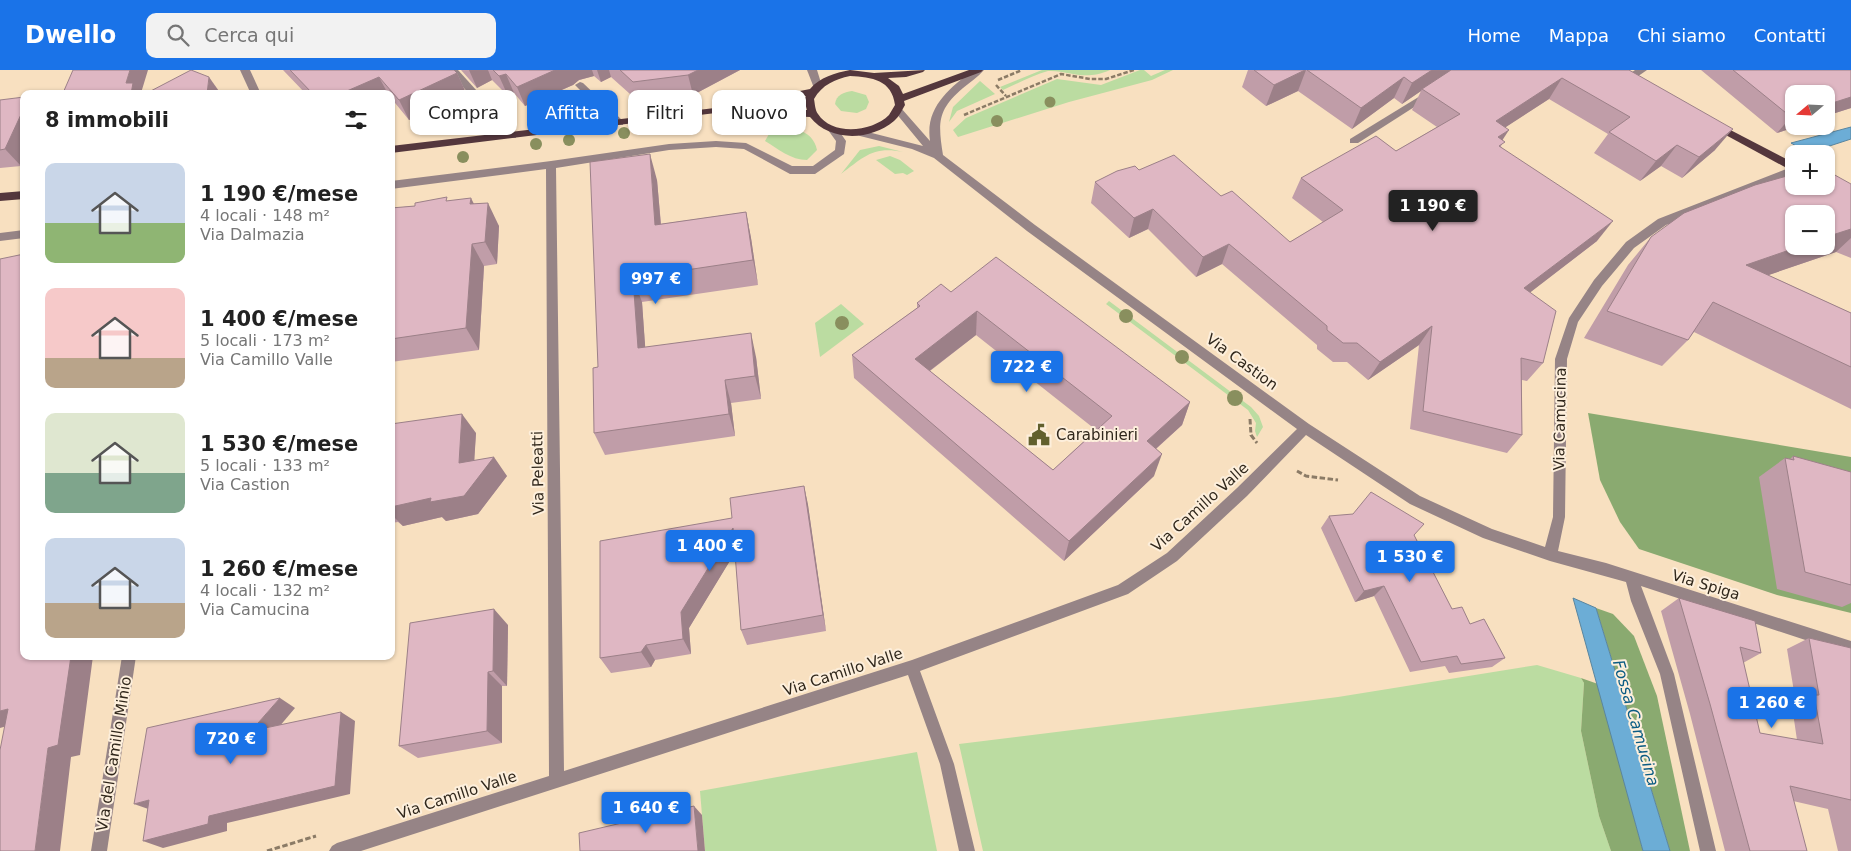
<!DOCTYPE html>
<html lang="it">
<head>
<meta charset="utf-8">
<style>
  :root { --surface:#fff; --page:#f2f2f2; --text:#222; --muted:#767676; --accent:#1a73e8 }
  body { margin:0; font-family:"DejaVu Sans",sans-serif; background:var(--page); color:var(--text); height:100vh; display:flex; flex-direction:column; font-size:19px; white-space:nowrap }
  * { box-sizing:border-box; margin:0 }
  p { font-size:16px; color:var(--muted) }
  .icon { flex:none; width:28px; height:28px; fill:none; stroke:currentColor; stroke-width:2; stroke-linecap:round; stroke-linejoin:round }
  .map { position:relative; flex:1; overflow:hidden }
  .side { position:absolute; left:20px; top:20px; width:375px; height:570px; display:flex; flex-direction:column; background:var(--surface); border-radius:10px; box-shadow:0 1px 4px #0004 }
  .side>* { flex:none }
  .banner { position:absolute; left:410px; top:20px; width:475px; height:45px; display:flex; gap:10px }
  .needle { width:32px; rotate:251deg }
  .fabs { position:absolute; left:1785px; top:15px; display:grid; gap:10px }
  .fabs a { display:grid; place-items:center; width:50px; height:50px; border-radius:10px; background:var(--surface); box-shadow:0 1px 4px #0004; font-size:25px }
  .price { position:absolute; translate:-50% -42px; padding:0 11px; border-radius:5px; background:var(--accent); color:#fff; font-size:16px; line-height:32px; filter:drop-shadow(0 1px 2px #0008) }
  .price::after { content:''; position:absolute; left:50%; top:30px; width:15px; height:11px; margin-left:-8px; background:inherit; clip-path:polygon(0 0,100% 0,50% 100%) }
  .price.current { background:#222; color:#fff }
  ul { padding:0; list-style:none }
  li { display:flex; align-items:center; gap:15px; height:125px; padding:0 25px }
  li span { display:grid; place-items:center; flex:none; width:140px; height:100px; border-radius:10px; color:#555 }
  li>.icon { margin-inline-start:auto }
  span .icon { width:60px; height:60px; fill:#fffc; stroke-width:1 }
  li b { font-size:21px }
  h2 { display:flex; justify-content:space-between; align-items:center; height:60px; padding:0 25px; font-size:21px }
  .pill { padding:0 18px; border-radius:10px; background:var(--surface); box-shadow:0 1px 4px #0004; font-size:18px; line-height:45px }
  .pill.current { background:var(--accent); color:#fff }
  header { display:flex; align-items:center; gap:30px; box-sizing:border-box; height:70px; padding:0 25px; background:var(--accent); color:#fff }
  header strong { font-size:24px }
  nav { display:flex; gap:28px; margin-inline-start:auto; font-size:18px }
  .search { width:350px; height:45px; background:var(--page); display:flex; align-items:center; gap:12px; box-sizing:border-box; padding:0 18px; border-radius:10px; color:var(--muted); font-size:19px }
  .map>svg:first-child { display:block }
</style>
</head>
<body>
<header>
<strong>Dwello</strong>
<div class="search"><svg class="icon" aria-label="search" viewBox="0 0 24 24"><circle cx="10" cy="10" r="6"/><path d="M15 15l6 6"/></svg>Cerca qui</div>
<nav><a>Home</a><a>Mappa</a><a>Chi siamo</a><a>Contatti</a></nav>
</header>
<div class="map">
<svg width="1851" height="781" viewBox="0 0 1851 781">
  <rect width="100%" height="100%" fill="#f8e0c0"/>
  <g fill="#bbdca1">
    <path d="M1042,0H1110C1083,12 1070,0 1048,1C1033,5 1017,14 1003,20L1000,17Z"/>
    <polygon points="1140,0 1144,0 1151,6 1165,0 1173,0 1152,10 1069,32 958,67 953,60 966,48 1057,9 1101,15"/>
    <polygon points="980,11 995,24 957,41 949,52 953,37"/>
    <path d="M852,21L866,25L869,32L866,39L857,43L841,41L835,34C836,25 844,22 852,21Z"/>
    <path d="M769,55C788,57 813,58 817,80L807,90C791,90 778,79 765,71L769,64Z"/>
    <path d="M879,76L903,82C873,76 864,87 841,104L860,80Z"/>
    <polygon points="890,86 900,90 914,101 907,105 903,103 895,104 876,90"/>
    <polygon points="1109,231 1251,337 1259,346 1263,357 1257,367 1255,361 1256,353 1248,340 1106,234"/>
    <polygon points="841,234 864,254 820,287 815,253"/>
    <polygon points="1537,595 1581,608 1584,613 1581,661 1599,746 1611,781 983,781 959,674 1338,627"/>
    <polygon points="917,682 937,781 705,781 700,721"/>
  </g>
  <g fill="#8aaa70">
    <polygon points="1588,343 1851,387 1851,543 1777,525 1639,479 1620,452 1600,410"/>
    <polygon points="1596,538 1613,544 1634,566 1657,626 1690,781 1670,781"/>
    <polygon points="1581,608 1598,614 1643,781 1611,781 1599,746 1581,661 1584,613"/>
  </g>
  <g fill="#6cadd6" stroke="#5a859e">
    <polygon points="1851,57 1851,69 1808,83 1791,73"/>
    <polygon points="1573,528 1596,538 1670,781 1643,781"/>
  </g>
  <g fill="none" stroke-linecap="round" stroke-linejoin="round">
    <g stroke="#8b7b66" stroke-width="2.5" stroke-dasharray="4.5 2" stroke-linecap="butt">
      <polyline points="998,10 1022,0"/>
      <polyline points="996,15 1006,26"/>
      <polyline points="964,45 1061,4 1090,9 1106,9 1134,0"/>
    </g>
    <g stroke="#8b7b66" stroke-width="3" stroke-dasharray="5.5 2.5" stroke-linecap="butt">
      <polyline points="1250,349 1251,365 1257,373"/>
      <polyline points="1297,401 1306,406 1338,410"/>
      <polyline points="267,781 316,766"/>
    </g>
    <g fill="#968486" fill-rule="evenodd">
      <polygon points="240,0 250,0 261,24 251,24"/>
      <polygon points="448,0 458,0 516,64 516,68 508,68"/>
      <polygon points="807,0 817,0 822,16 820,18 814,18"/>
      <path d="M973,0H984C978,7 970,12 963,18C937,40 938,53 943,85L1035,155L1309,354L1420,426L1492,459L1545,477L1553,447L1555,289L1569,248L1594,210L1626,172L1658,149L1794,96V104L1666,155L1634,178L1602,216L1578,252L1567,289L1565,447L1558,481L1606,493L1851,571V585L1641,516L1674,604L1716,781H1700L1660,604L1631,531L1626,512L1550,491L1483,468L1410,434L1306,365L1247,426L1177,491L1128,524L920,601L954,694L975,781H959L940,694L908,605L361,781H329L332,776L337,773L549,706L546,99L391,119V111L551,91L669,74L716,71L746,73L792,96H813L835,80L836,71L828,60L829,58H837L846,71L844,84L815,104H790L744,79L716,77L669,80L556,98L564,701L912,590L1118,515L1167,483L1237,418L1297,359L1027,161L934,88L912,79L860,66L855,63L860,60L923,76L895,42V38H901L930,71C925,37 949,19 973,0Z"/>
      <polygon points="1635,0 1647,0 1634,9 1628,9 1628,5"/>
      <polygon points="580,12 583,13 623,51 623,55 615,55 575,15"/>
      <polygon points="1430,20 1433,21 1433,25 1358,73 1350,73 1350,69"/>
      <polygon points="24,160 24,168 0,171 0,163"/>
      <polygon points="122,586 136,586 107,781 91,781"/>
    </g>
    <g fill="#54373d" fill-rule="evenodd">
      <path d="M850,0L874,3L925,0L923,2L906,7L888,8L899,16L903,24L969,0H983L981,2L904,31L905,35C902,40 899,47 894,51C870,71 830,72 810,47L737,44L732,41L391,83V76L715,38L810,19C820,7 835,3 850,0ZM850,6C872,7 892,10 895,35C893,38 891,42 889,45C872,62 832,66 818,44C815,40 815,34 814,29C822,15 835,9 850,6ZM806,26L804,29L807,40L746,38Z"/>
      <polygon points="1715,52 1794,93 1794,102 1711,57 1711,53"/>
      <polygon points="24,121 24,129 0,131 0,123"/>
    </g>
  </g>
  <g fill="#898f5e">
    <circle cx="1050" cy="32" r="5.5"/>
    <circle cx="997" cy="51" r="6"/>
    <circle cx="692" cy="55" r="6"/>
    <circle cx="624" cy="63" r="6"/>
    <circle cx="569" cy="70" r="6"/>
    <circle cx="536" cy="74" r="6"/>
    <circle cx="463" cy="87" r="6"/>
    <circle cx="1126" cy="246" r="7"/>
    <circle cx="842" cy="253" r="7"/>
    <circle cx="1182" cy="287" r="7"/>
    <circle cx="1235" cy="328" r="8"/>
  </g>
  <g fill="#c09da8" fill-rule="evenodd">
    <polygon points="283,0 454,0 457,3 466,23 409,50 391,28 391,24 306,24"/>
    <polygon points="461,0 740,0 693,25 639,32 611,7 601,12 594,6 579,10 573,15 525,36 514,23 508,26 492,10 477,18"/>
    <polygon points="1248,0 1629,0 1715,80 1682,108 1661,96 1640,111 1594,83 1608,64 1549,29 1505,57 1501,77 1597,171 1530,222 1543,293 1527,311 1522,310 1522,365 1507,383 1410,359 1419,275 1368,310 1347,292 1333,292 1317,279 1317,275 1222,194 1196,207 1148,159 1129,168 1091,133 1095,112 1139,100 1221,126 1290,172 1323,152 1292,128 1301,108 1396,81 1437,57 1412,40 1421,21 1402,34 1394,28 1352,59 1298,21 1266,36 1242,17"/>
    <polygon points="1701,0 1851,0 1851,38 1794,56 1798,56 1777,63"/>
    <polygon points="0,30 24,38 24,90 21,96 0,98"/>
    <polygon points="657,110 661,154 746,142 751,168 758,215 642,232 645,277 756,287 761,329 731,333 735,366 605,385 594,363 598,297"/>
    <polygon points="1851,114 1851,188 1836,182 1768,205 1851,243 1851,339 1694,262 1688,270 1662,296 1584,268 1628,195 1651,167"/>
    <polygon points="449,131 474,134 499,156 497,194 484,196 479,280 391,292 391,138 415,136"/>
    <path d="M951,222L1190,332L1182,355L1156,379L1154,406L1064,491L854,308L852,285L917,238V233ZM976,265L1096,360L1053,400L930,301Z"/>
    <polygon points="391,354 476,363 474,390 507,406 478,444 446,451 442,447 403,456 398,452 391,453"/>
    <polygon points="1793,386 1851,515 1851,533 1842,537 1777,519 1759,407 1785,388 1790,389"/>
    <polygon points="804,416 808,435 826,561 747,575 741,560 735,482 689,558 691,584 655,590 651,597 611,603 600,588 732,448"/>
    <polygon points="1329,446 1414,465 1452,539 1470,554 1505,588 1492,597 1449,603 1445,596 1410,602 1374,526 1355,532 1321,458"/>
    <polygon points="1679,528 1761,583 1743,593 1760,663 1797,670 1792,636 1796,634 1787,579 1809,568 1851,578 1851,781 1838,781 1828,739 1793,731 1807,781 1725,781 1690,644 1661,541"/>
    <polygon points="508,555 507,616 502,616 502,673 418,688 399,676"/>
  </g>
  <g fill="#9c8088">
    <polygon points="130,0 148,0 141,23 141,24 131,24 126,13"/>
    <polygon points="469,0 488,0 492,10 477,18"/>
    <polygon points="555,0 592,0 594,6 579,10 573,15 525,36 517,17"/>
    <polygon points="597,0 609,0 611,7 601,12"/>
    <polygon points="698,0 740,0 693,25 688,5"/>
    <polygon points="1305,0 1306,0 1298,21 1266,36 1274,15"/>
    <polygon points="1432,0 1455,0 1422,19 1421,21 1402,34 1412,13"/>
    <polygon points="457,3 466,23 409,50 399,30"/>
    <polygon points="506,4 514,23 508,26 499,6"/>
    <polygon points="209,7 221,24 207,24"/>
    <polygon points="379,7 388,24 340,24"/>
    <polygon points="1404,7 1394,28 1352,59 1361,38"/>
    <polygon points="1562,8 1549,29 1483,72 1496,51"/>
    <polygon points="1851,27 1851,38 1826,46 1826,35"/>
    <polygon points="24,38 24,90 21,96 5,79"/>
    <polygon points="1794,46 1794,56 1798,56 1777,63 1791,47"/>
    <polygon points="1733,59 1715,80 1682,108 1699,87"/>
    <polygon points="1509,60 1496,80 1498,67"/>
    <polygon points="1677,75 1661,96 1640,111 1656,91"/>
    <polygon points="650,84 657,110 663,180 655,155"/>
    <polygon points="471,128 482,150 470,134"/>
    <polygon points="488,133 499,156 497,194 485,172"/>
    <polygon points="1153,139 1148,159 1129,168 1134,148"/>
    <polygon points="746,142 751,168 758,215 753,190"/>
    <polygon points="1613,151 1597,171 1510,238 1524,218"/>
    <polygon points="1851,159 1851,168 1836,182 1719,222 1746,195 1801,176 1826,176 1826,167"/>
    <polygon points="472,174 484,196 479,280 466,258"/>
    <polygon points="1229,174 1222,194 1196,207 1203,187"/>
    <polygon points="633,208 642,232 647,302 638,278"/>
    <polygon points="977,241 976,265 915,312 915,289"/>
    <polygon points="1432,256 1419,275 1368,310 1380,292"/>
    <polygon points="751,263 756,287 761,329 755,306"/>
    <polygon points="725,310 731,333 735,366 729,344"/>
    <polygon points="1190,332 1182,355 1140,393 1147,371"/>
    <polygon points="462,344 476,363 473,412 459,393"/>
    <polygon points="1162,384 1154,406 1064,491 1069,471"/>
    <polygon points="494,387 507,406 478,444 446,451 442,447 403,456 391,444 391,437"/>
    <polygon points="804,416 808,435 826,561 823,545"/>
    <polygon points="733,458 739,476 689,558 691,584 683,569 681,542"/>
    <polygon points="1384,516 1374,526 1355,532 1364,521"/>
    <polygon points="494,539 508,555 507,616 493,601"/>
    <polygon points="646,575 655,590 651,597 641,582"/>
    <polygon points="71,586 93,586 80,685 71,687 60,781 35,781 48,678"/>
    <polygon points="488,602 502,616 502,673 487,661"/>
    <polygon points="280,628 295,638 268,670 251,661"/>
    <polygon points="8,639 31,649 0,658 0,641"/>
    <polygon points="341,642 355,651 350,724 227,753 227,761 163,778 143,771 209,746"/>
    <polygon points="149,730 154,741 134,734"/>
    <polygon points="694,736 702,745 705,781 698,781"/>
  </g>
  <g fill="#dfb7c3" stroke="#9c8088" fill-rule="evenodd">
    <polygon points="73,0 130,0 126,13 133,13 131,24 56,24 63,23"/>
    <polygon points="191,0 209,7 207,24 145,24"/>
    <polygon points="290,0 454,0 457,3 399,30 379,7 340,24 313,24"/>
    <polygon points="493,0 555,0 517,17 506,4 499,6"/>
    <polygon points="620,0 698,0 688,5 633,12"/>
    <polygon points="1254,0 1305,0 1274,15"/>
    <polygon points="1307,0 1432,0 1412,13 1404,7 1361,38"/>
    <polygon points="1451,0 1629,0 1733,59 1699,87 1677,75 1656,91 1609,62 1630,47 1562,8 1496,51 1509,60 1498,67 1505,72 1499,76 1613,151 1524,218 1556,241 1543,293 1521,288 1522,365 1423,341 1432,256 1380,292 1357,273 1343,273 1327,260 1327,256 1229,174 1203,187 1153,139 1134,148 1095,112 1117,101 1135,96 1139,100 1174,85 1221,126 1232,121 1290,172 1343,140 1301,108 1376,66 1396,81 1460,44 1422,19"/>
    <polygon points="1733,0 1851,0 1851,27 1826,35 1826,24 1794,24 1794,46 1791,47"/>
    <polygon points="24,27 24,38 5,79 0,80 0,30"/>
    <polygon points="650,84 655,155 746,142 753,190 633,208 638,278 751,263 755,306 725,310 729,344 594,363 593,298 598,297 590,92"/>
    <polygon points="1826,102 1833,104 1851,114 1851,159 1826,167 1826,144 1794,144 1794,176 1801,176 1746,195 1851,243 1851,297 1713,232 1688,270 1607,241 1651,167 1684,143 1755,115 1794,104 1794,116 1826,116"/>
    <polygon points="447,127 446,131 471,128 470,134 488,133 485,172 472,174 466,258 391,269 391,138 415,136 415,133"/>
    <polygon points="24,184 24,586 71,586 58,675 48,678 35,781 0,781 0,680 8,639 0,641 0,189"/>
    <path d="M996,187L1190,332L1147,371L1162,384L1069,471L852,285L920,236L917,233L941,214L951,222ZM977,241L1112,346L1053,400L915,289Z"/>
    <polygon points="462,344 459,393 494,387 464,426 430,432 431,428 391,437 391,354"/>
    <polygon points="1793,386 1851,402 1851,515 1805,502 1785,388 1794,390"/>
    <polygon points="804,416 823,545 741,560 733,458 681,542 683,569 646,575 641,582 600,588 600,471 732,448 730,428"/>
    <polygon points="1371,422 1424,454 1414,465 1452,539 1462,537 1470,554 1484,549 1505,588 1461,594 1457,586 1421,592 1384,516 1364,521 1329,446 1353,444"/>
    <polygon points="1679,528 1755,551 1761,583 1740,577 1760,663 1823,674 1814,625 1819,625 1809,568 1851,578 1851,730 1790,716 1807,781 1750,781 1710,634"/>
    <polygon points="494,539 493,601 488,602 487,661 399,676 410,553"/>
    <polygon points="280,628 251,661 341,642 335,716 209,746 208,754 143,771 149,730 134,734 147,658"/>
    <polygon points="694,736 698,781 580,781 579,763"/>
  </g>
  <defs>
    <g id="civic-bare" transform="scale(1.725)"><path d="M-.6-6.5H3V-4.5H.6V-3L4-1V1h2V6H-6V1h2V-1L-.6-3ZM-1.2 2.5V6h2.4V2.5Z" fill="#62602d" stroke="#fdefdc" stroke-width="2.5" paint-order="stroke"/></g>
  </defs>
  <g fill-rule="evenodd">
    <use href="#civic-bare" x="1039" y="365"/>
  </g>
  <g text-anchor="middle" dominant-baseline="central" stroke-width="4" stroke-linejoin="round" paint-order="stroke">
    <g font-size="15" fill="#30271b" stroke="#fdefdc">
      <text transform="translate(1242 292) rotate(36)">Via Castion</text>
      <text transform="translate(1560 349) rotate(-89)">Via Camucina</text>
      <text transform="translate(538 403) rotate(-91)">Via Peleatti</text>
      <text transform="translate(1200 437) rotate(-42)">Via Camillo Valle</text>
      <text transform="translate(1706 515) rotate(17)">Via Spiga</text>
      <text transform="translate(843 602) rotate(-18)">Via Camillo Valle</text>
      <text transform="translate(114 684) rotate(-81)">Via del Camillo Minio</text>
      <text transform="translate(457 725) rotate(-18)">Via Camillo Valle</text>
    </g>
    <g font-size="15" fill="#30271b" stroke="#fdefdc" text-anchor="start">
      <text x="1056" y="365">Carabinieri</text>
    </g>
    <g font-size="16" font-style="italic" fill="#0c5c84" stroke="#fdefdc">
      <text transform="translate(1636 653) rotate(74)">Fossa Camucina</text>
    </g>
  </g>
</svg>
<div class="fabs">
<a><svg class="needle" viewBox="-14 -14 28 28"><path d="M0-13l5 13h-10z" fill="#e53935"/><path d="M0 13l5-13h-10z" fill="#767676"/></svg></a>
<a>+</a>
<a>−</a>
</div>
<b class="price current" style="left:1433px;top:162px">1 190 €</b>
<b class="price" style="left:656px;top:235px">997 €</b>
<b class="price" style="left:1027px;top:323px">722 €</b>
<b class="price" style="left:710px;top:502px">1 400 €</b>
<b class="price" style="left:1410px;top:513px">1 530 €</b>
<b class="price" style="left:1772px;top:659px">1 260 €</b>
<b class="price" style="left:231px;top:695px">720 €</b>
<b class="price" style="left:646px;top:764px">1 640 €</b>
<div class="banner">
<a class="pill">Compra</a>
<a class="pill current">Affitta</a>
<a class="pill">Filtri</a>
<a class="pill">Nuovo</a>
</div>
<section class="side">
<h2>8 immobili<svg class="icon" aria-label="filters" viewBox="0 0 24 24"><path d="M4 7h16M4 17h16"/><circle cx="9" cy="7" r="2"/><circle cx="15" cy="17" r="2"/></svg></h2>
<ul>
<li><span style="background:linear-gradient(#c9d6e8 60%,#8fb573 0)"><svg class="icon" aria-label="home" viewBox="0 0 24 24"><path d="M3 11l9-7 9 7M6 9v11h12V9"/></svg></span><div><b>1 190 €/mese</b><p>4 locali · 148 m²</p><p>Via Dalmazia</p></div></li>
<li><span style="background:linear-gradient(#f6c9c9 70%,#b9a48a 0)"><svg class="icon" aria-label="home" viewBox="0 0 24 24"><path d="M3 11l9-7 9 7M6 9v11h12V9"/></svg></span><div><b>1 400 €/mese</b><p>5 locali · 173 m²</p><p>Via Camillo Valle</p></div></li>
<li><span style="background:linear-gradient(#dfe7d0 60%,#7fa58c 0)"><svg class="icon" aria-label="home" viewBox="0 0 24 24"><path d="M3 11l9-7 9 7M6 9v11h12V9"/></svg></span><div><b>1 530 €/mese</b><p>5 locali · 133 m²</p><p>Via Castion</p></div></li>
<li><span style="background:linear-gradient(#c9d6e8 65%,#b9a48a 0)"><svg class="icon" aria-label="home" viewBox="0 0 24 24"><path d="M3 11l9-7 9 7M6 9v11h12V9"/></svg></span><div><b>1 260 €/mese</b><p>4 locali · 132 m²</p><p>Via Camucina</p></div></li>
</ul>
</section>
</div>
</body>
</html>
